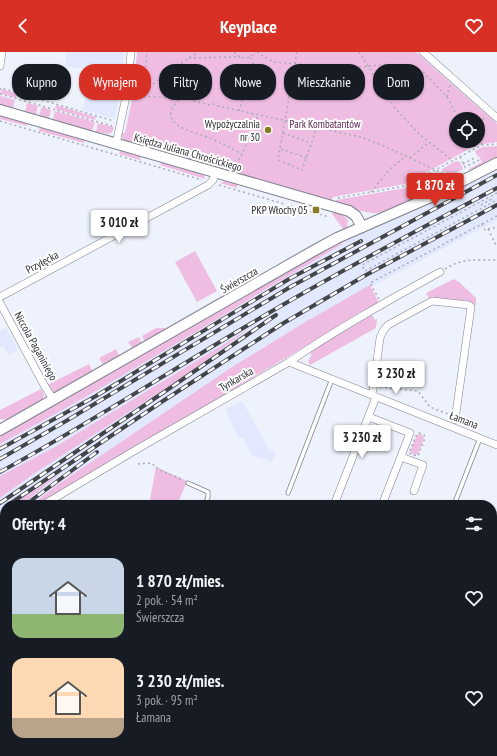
<!DOCTYPE html>
<html lang="pl">
<head>
<meta charset="utf-8">
<style>
  :root { --surface:#171b24; --page:#20242c; --text:#f1f3f6; --muted:#9ea1a6; --accent:#d93025 }
  body { margin:0; font-family:"PT Sans Narrow",sans-serif; background:var(--page); color:var(--text); height:100vh; display:flex; flex-direction:column; font-size:15px; white-space:nowrap }
  * { box-sizing:border-box; margin:0 }
  p { font-size:13px; color:var(--muted) }
  .icon { flex:none; width:22px; height:22px; fill:none; stroke:currentColor; stroke-width:2; stroke-linecap:round; stroke-linejoin:round }
  .map { position:relative; flex:1; overflow:hidden }
  .side { position:absolute; left:0px; top:448px; width:497px; height:256px; display:flex; flex-direction:column; background:var(--surface); border-radius:16px 16px 0 0; box-shadow:0 1px 3px #0004 }
  .side>* { flex:none }
  .guide { position:absolute; left:12px; top:12px; width:473px; height:36px; display:flex; gap:8px }
  .fabs { position:absolute; left:449px; top:60px; display:grid; gap:8px }
  .fabs a { display:grid; place-items:center; width:36px; height:36px; border-radius:50%; background:var(--surface); box-shadow:0 1px 3px #0004; font-size:20px }
  .price { position:absolute; translate:-50% -34px; padding:0 9px; border-radius:4px; background:#fff; color:#222; font-size:13px; line-height:26px; filter:drop-shadow(0 1px 2px #0008) }
  .price::after { content:''; position:absolute; left:50%; top:24px; width:12px; height:9px; margin-left:-6px; background:inherit; clip-path:polygon(0 0,100% 0,50% 100%) }
  .price.active { background:var(--accent); color:#fff }
  ul { padding:0; list-style:none }
  li { display:flex; align-items:center; gap:12px; height:100px; padding:0 12px }
  li span { display:grid; place-items:center; flex:none; width:112px; height:80px; border-radius:12px; color:#555 }
  li>.icon { margin-inline-start:auto }
  span .icon { width:48px; height:48px; fill:#fffc; stroke-width:1 }
  li b { font-size:17px }
  h2 { display:flex; justify-content:space-between; align-items:center; height:48px; padding:0 12px; font-size:17px }
  .pill { padding:0 14px; border-radius:16px; background:var(--surface); box-shadow:0 1px 3px #0004; font-size:14px; line-height:36px }
  .pill.active { background:var(--accent); color:#fff }
  header { display:flex; justify-content:space-between; align-items:center; height:52px; padding:0 12px; background:var(--accent); color:#fff; font-size:18px; font-weight:600 }
  .map>svg:first-child { display:block }
</style>
</head>
<body>
<header><svg class="icon" aria-label="back" viewBox="0 0 24 24"><path d="M15 5l-7 7 7 7"/></svg>Keyplace<svg class="icon" aria-label="heart" viewBox="0 0 24 24"><path d="M12 20l-8-8c-3-5 5-10 8-4 3-6 11-1 8 4z"/></svg></header>
<div class="map">
<svg width="497" height="704" viewBox="0 0 497 704">
  <rect width="100%" height="100%" fill="#eef2fd"/>
  <g fill="#e2e9fe">
    <polygon points="66,0 124,0 122,23 65,14"/>
    <polygon points="88,39 119,45 115,67 82,58"/>
    <polygon points="497,118 497,168 371,235 369,234 262,296 106,400 60,431 31,453 5,453 5,475 0,480 0,384 343,190 443,146"/>
    <polygon points="6,275 18,298 8,303 3,294 0,296 0,279"/>
    <polygon points="242,349 270,398 276,400 272,410 253,404 243,386 238,386 226,357"/>
    <polygon points="492,505 497,505 496,532 492,531"/>
  </g>
  <g fill="#efbde2" fill-rule="evenodd">
    <path d="M137,0H416L497,72V90L483,92L471,96L405,132L333,145L331,150L125,89C122,87 122,84 122,81H125L133,43ZM456,67H478V89H456Z"/>
    <polygon points="2,37 17,42 16,46 0,41"/>
    <polygon points="0,44 15,48 13,56 11,57 0,53"/>
    <polygon points="27,51 38,54 36,62 34,63 26,61 25,59"/>
    <polygon points="56,53 96,65 95,68 55,57"/>
    <polygon points="42,55 51,58 49,66 47,67 40,65 39,63"/>
    <polygon points="55,59 95,70 92,79 90,80 54,69 53,67"/>
    <polygon points="0,62 28,71 27,74 0,67"/>
    <polygon points="98,71 113,75 114,76 112,80 109,82 98,80 97,81 96,80"/>
    <polygon points="40,74 85,87 84,91 39,79"/>
    <polygon points="497,94 497,106 470,120 469,117 482,110 479,105 487,100 478,105 475,99 482,95"/>
    <polygon points="121,97 141,103 140,108 119,102"/>
    <polygon points="162,109 201,120 204,123 205,127 160,113"/>
    <polygon points="456,109 460,110 463,117 455,121 456,124 442,119 442,117"/>
    <path d="M497,115V118L443,146L343,190L342,192C317,208 291,222 266,237C178,291 90,344 0,392V382L319,200Z"/>
    <path d="M436,120L451,127L441,132L442,134C428,142 389,161 375,161C363,161 347,154 335,151L336,148L406,136Z"/>
    <polygon points="227,128 237,131 237,136 220,131"/>
    <polygon points="333,159 342,162 348,168 347,175 344,178 332,162"/>
    <polygon points="195,199 217,239 197,250 175,210"/>
    <polygon points="454,227 459,230 476,246 476,253 465,248 459,249 430,248 426,241"/>
    <polygon points="370,233 379,251 37,453 31,453 60,431 235,313 307,269"/>
    <polygon points="372,263 375,268 377,267 376,276 310,313 308,309 311,304 311,299 315,296"/>
    <polygon points="252,275 183,325 32,423 0,446 0,424 55,395"/>
    <polygon points="156,276 165,276 165,279 145,290 142,284"/>
    <polygon points="139,285 142,292 133,297 128,290"/>
    <polygon points="116,297 119,303 118,306 104,314 99,306"/>
    <polygon points="89,312 93,320 57,341 52,340 47,333"/>
    <path d="M41,337L44,343L42,350C32,355 10,371 0,367V358Z"/>
    <polygon points="419,382 422,383 424,386 418,402 414,403 410,400 417,383"/>
    <polygon points="156,415 187,429 177,453 149,453"/>
    <polygon points="61,421 21,453 12,453"/>
    <polygon points="5,488 5,510 0,508 0,492"/>
  </g>
  <g fill="none" stroke-linecap="round" stroke-linejoin="round">
    <g stroke="#7d818d" stroke-width="5">
      <g id="lane">
        <polyline points="188,431 208,440 208,445 205,453"/>
        <polyline points="288,441 332,327"/>
        <polyline points="454,453 480,386"/>
        <polyline points="492,480 497,481"/>
        <polyline points="122,704 125,699"/>
      </g>
    </g>
    <g stroke="#7d818d" stroke-width="8">
      <g id="street">
        <polyline points="423,0 497,66"/>
        <polyline points="0,14 2,0"/>
        <polyline points="116,92 127,40 131,0"/>
        <polyline points="0,245 208,133 213,128 215,121"/>
        <polyline points="0,251 44,333 53,347"/>
        <polyline points="289,310 497,393"/>
        <polyline points="373,338 380,286 383,279 388,273 432,249 469,253 471,255 455,368"/>
        <polyline points="369,365 410,381 382,453"/>
        <polyline points="401,405 423,413 414,439"/>
        <path d="M43,453L139,396L289,310C337,277 389,248 440,220"/>
        <polyline points="334,453 376,345"/>
        <polyline points="0,485 5,480"/>
        <polyline points="0,520 5,516"/>
        <polyline points="0,671 5,673"/>
        <polyline points="61,699 72,704"/>
        <polyline points="424,699 435,704"/>
      </g>
    </g>
    <g stroke="#7d818d" stroke-width="12">
      <g id="secondary">
        <polyline points="0,58 349,159 356,164 362,175"/>
        <polyline points="0,378 315,198 337,186 433,144 497,111"/>
        <polyline points="492,658 497,625"/>
        <polyline points="485,704 486,699"/>
      </g>
    </g>
    <g stroke="#a9acb5" stroke-width="1.5" stroke-dasharray="2 3" stroke-linecap="butt">
      <path d="M234,0C241,8 249,8 256,0"/>
      <polyline points="257,0 273,10 350,16 382,13 399,13 423,20 447,45 459,67"/>
      <polyline points="297,0 278,108 302,118 317,75"/>
      <polyline points="359,0 394,55 419,82 453,109"/>
      <polyline points="189,6 240,5"/>
      <polyline points="0,38 1,36 114,69"/>
      <polyline points="143,40 147,0"/>
      <polyline points="0,42 112,74"/>
      <polyline points="134,42 139,44 187,47 210,53 213,52 218,54 361,85 384,94 451,125"/>
      <polyline points="447,45 450,33"/>
      <polyline points="134,48 167,21 198,0"/>
      <path d="M179,48C153,74 195,79 212,87C222,91 232,97 242,102"/>
      <path d="M239,59C241,52 243,44 246,37C251,24 259,20 250,5"/>
      <polyline points="0,69 202,128"/>
      <polyline points="283,81 311,91"/>
      <polyline points="472,89 476,96"/>
      <polyline points="482,93 481,84 484,63"/>
      <polyline points="281,97 307,106"/>
      <polyline points="460,105 465,115 479,108"/>
      <polyline points="410,106 429,90"/>
      <polyline points="463,112 476,105"/>
      <polyline points="234,117 242,102 258,63"/>
      <polyline points="219,133 329,165"/>
      <polyline points="371,140 390,117 406,104"/>
      <polyline points="497,141 362,213 365,219 497,148"/>
      <polyline points="338,146 405,134 482,93 497,92"/>
      <polyline points="481,153 494,146"/>
      <polyline points="482,172 485,178 488,177 497,195"/>
      <polyline points="488,177 497,175"/>
      <path d="M445,217C461,206 478,208 497,208"/>
      <polyline points="379,247 370,231 497,164"/>
      <polyline points="380,335 418,339 430,355 448,362"/>
      <polygon points="419,381 424,383 425,386 418,404 413,403 409,401 416,384"/>
      <polyline points="138,412 151,411 160,418 183,428"/>
    </g>
    <use href="#lane" stroke="#fff" stroke-width="3.5"/>
    <use href="#street" stroke="#fff" stroke-width="7"/>
    <use href="#secondary" stroke="#fff" stroke-width="10"/>
    <g stroke="#42454a" stroke-width="4">
      <g id="rail">
        <polyline points="0,397 96,344 289,227 361,189"/>
        <polyline points="0,407 66,369 292,234 497,123"/>
        <path d="M0,420C85,374 167,321 250,272C331,224 414,180 497,136"/>
        <polyline points="0,451 173,334 276,263"/>
        <polyline points="8,453 163,349 282,272 366,223 497,153"/>
        <polyline points="25,453 97,400"/>
        <polyline points="0,473 5,469"/>
      </g>
    </g>
    <use href="#rail" stroke="#fff" stroke-width="2.5" stroke-dasharray="8" stroke-linecap="butt"/>
  </g>
  <g fill="#857e25" stroke="#fff" stroke-width="1.5">
    <circle cx="268" cy="78" r="4"/>
    <rect x="312" y="154" width="8" height="8" rx="2"/>
  </g>
  <g text-anchor="middle" dominant-baseline="central" stroke-width="4" stroke-linejoin="round" paint-order="stroke">
    <g font-size="11" fill="#2b2d32" stroke="#fff" text-anchor="end">
      <text x="260" y="72">Wypożyczalnia<tspan x="260" dy="13">nr 30</tspan></text>
      <text x="308" y="158">PKP Włochy 05</text>
    </g>
    <g font-size="11" fill="#5d2352" stroke="#fff">
      <text x="325" y="72">Park Kombatantów</text>
    </g>
    <g font-size="11" fill="#2b2d32" stroke="#fff">
      <text transform="translate(188 100) rotate(16)">Księdza Juliana Chrościckiego</text>
      <text transform="translate(42 210) rotate(-28)">Przyłęcka</text>
      <text transform="translate(239 228) rotate(-30)">Świerszcza</text>
      <text transform="translate(36 294) rotate(61)">Niccola Paganiniego</text>
      <text transform="translate(236 327) rotate(-30)">Tynkarska</text>
      <text transform="translate(464 368) rotate(21)">Łamana</text>
    </g>
  </g>
</svg>
<div class="fabs">
<a><svg class="icon" aria-label="locate" viewBox="0 0 24 24"><circle cx="12" cy="12" r="6"/><path d="M12 2v4M12 18v4M2 12h4M18 12h4"/></svg></a>
</div>
<b class="price active" style="left:435px;top:155px">1 870 zł</b>
<b class="price" style="left:119px;top:192px">3 010 zł</b>
<b class="price" style="left:396px;top:343px">3 230 zł</b>
<b class="price" style="left:362px;top:407px">3 230 zł</b>
<div class="guide">
<a class="pill">Kupno</a>
<a class="pill active">Wynajem</a>
<a class="pill">Filtry</a>
<a class="pill">Nowe</a>
<a class="pill">Mieszkanie</a>
<a class="pill">Dom</a>
</div>
<section class="side">
<h2>Oferty: 4<svg class="icon" aria-label="filters" viewBox="0 0 24 24"><path d="M4 7h16M4 17h16"/><circle cx="9" cy="7" r="2"/><circle cx="15" cy="17" r="2"/></svg></h2>
<ul>
<li><span style="background:linear-gradient(#c9d6e8 70%,#8fb573 0)"><svg class="icon" aria-label="home" viewBox="0 0 24 24"><path d="M3 11l9-7 9 7M6 9v11h12V9"/></svg></span><div><b>1 870 zł/mies.</b><p>2 pok. · 54 m²</p><p>Świerszcza</p></div><svg class="icon" aria-label="heart" viewBox="0 0 24 24"><path d="M12 20l-8-8c-3-5 5-10 8-4 3-6 11-1 8 4z"/></svg></li>
<li><span style="background:linear-gradient(#ffd9b3 75%,#b9a48a 0)"><svg class="icon" aria-label="home" viewBox="0 0 24 24"><path d="M3 11l9-7 9 7M6 9v11h12V9"/></svg></span><div><b>3 230 zł/mies.</b><p>3 pok. · 95 m²</p><p>Łamana</p></div><svg class="icon" aria-label="heart" viewBox="0 0 24 24"><path d="M12 20l-8-8c-3-5 5-10 8-4 3-6 11-1 8 4z"/></svg></li>
</ul>
</section>
</div>
</body>
</html>
